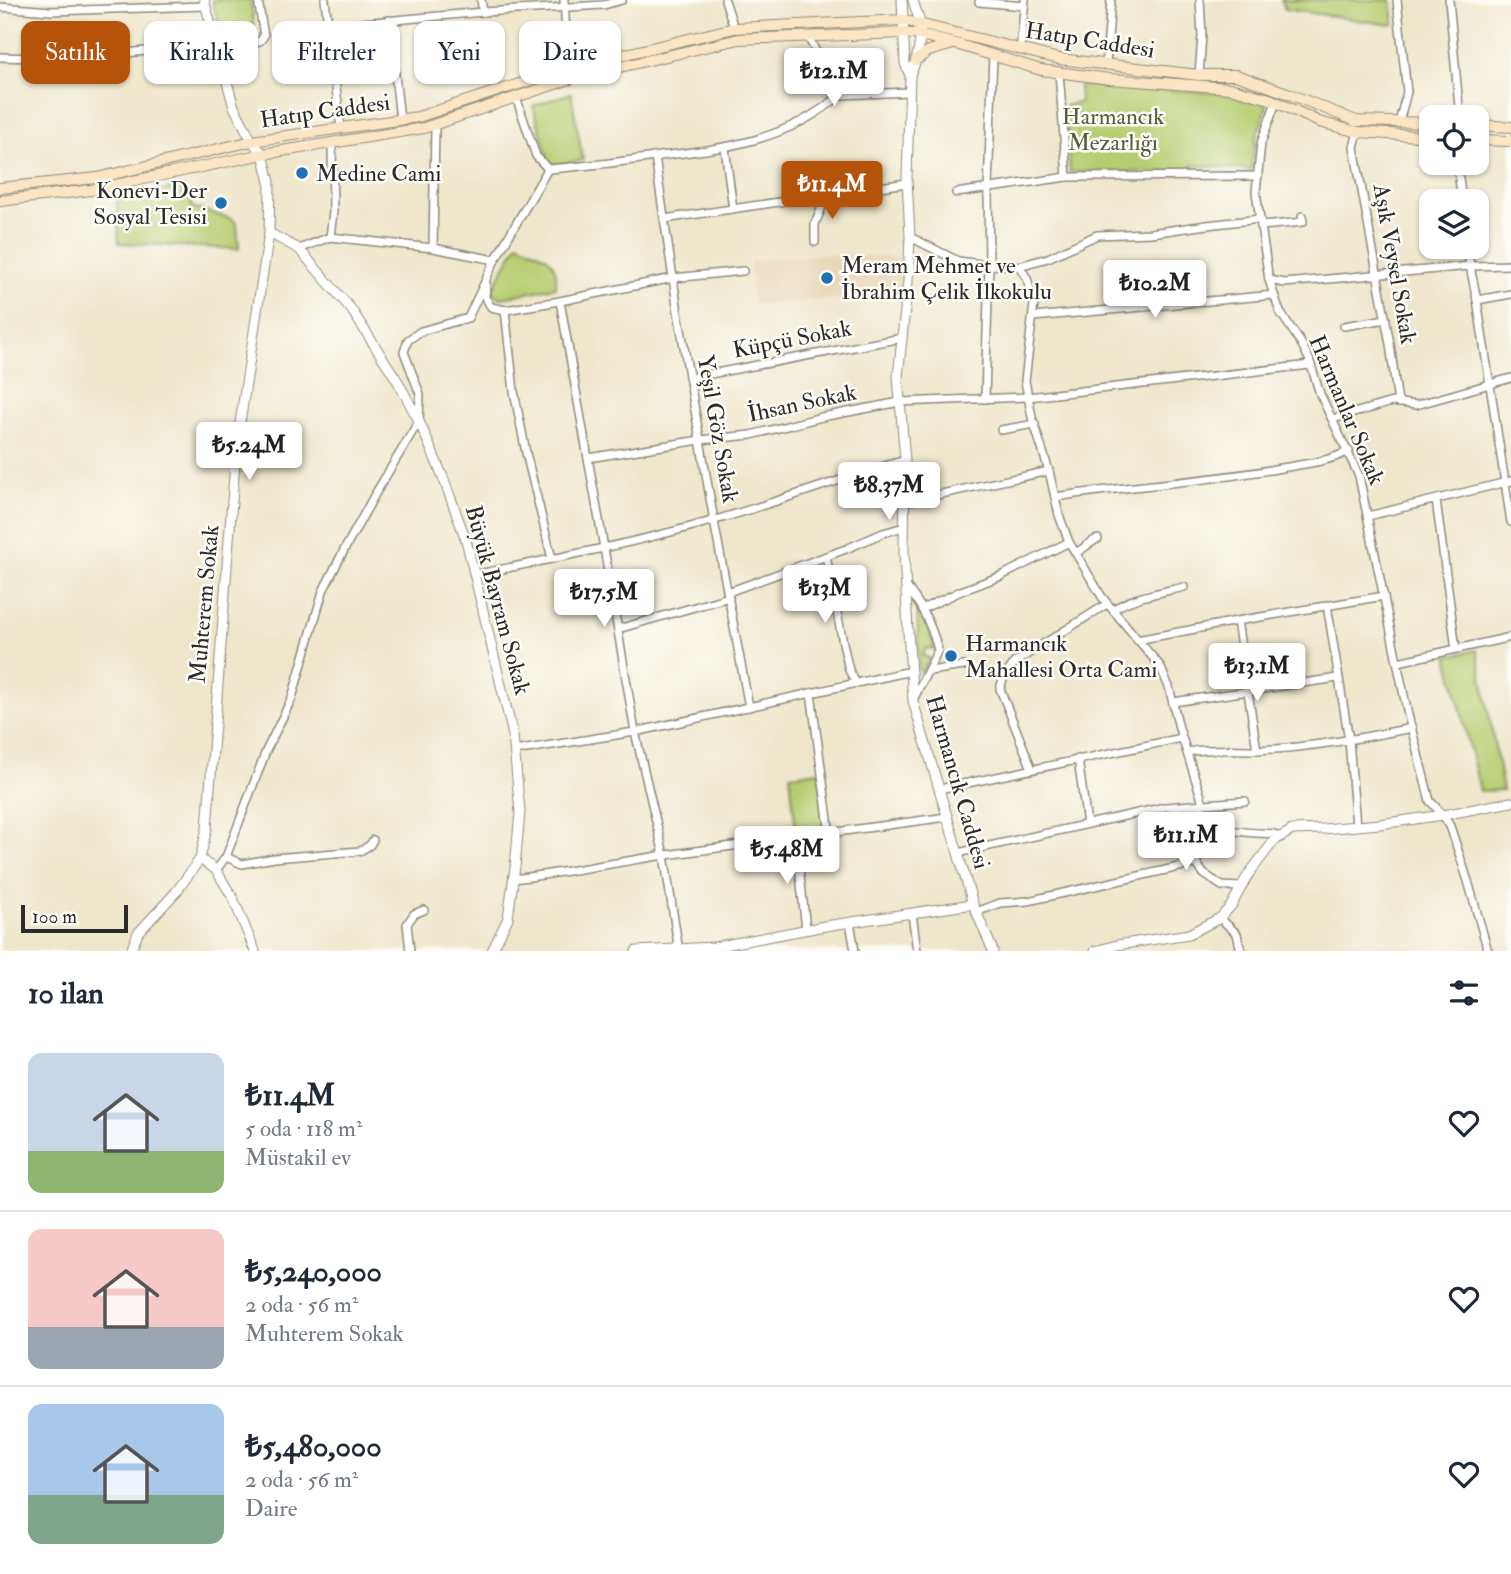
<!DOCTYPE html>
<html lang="tr">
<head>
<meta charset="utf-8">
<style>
  :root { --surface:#fff; --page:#f2f2f3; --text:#1f2937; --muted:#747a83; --line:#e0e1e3; --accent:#b45309 }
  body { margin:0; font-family:"IM FELL Double Pica",serif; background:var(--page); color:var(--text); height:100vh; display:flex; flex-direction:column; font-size:26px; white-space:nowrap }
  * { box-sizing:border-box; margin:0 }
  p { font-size:23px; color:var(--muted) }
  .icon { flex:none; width:38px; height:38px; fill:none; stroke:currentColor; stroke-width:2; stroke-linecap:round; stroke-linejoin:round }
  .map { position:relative; height:951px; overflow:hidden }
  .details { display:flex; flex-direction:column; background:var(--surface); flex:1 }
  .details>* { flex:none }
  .guide { position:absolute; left:21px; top:21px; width:700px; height:63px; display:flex; gap:14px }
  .buttons { position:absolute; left:1419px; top:105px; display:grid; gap:14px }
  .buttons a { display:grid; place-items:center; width:70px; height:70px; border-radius:14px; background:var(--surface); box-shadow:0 2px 5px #0004; font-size:35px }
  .scale { position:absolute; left:21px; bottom:18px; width:107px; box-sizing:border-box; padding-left:7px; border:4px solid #2b2b2b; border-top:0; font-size:19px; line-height:24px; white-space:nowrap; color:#2b2b2b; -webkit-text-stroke:5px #fdfcf7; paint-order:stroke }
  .price { position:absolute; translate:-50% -60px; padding:0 16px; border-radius:7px; background:#fff; color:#222; font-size:23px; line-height:46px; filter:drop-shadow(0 2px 4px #0008) }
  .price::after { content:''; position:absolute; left:50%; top:42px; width:21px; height:16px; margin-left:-10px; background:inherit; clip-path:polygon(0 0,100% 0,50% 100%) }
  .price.current { background:var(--accent); color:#fff }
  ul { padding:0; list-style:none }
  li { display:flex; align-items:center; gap:21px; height:175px; padding:0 28px }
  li+li { border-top:2px solid var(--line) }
  li span { display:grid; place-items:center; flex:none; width:196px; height:140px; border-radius:14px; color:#555 }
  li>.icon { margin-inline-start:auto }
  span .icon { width:84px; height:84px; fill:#fffc; stroke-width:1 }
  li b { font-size:30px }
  h2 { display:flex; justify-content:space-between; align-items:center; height:84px; padding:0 28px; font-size:30px }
  .tag { padding:0 24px; border-radius:14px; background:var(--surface); box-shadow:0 2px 5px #0004; font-size:24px; line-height:63px }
  .tag.current { background:var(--accent); color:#fff }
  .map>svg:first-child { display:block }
</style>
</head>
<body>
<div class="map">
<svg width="1511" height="951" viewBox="0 0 1511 951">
  <rect width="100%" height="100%" fill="#fdfcf7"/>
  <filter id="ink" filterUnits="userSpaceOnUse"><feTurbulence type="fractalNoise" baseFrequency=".0143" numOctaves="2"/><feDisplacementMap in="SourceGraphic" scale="14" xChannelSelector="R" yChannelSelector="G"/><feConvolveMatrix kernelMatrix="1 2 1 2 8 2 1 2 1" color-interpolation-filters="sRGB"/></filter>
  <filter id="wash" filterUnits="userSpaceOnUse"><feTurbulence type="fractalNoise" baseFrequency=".00686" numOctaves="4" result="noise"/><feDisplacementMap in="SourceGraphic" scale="28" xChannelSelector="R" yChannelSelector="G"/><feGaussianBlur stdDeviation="1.57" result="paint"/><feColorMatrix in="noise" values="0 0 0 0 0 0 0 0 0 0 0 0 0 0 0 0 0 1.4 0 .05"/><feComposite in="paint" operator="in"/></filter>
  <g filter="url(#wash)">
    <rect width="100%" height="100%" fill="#efe7cb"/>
    <polygon fill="#e9d9ba" points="825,254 905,257 901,295 753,304 750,261"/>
    <g fill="#b7cd71" stroke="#717c4e" stroke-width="2">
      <polygon points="212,0 251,0 255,39 224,41"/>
      <polygon points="1281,0 1391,0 1394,23 1391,25 1285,9"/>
      <polygon points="1079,85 1234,94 1262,100 1267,106 1256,138 1251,170 1192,165 1190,172 1070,172 1065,106 1080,102"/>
      <polygon points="571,93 583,160 552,166 549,162 533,106"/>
      <polygon points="183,187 183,194 192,201 191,207 232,219 237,224 239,249 119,243 117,199"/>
      <path d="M518,243C542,255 559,255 556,287L502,298C496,296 493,295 493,288Z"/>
      <polygon points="917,607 933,639 934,649 926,648 923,656 930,658 921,673 919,670"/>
      <polygon points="1477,650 1503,790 1480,791 1448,656"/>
      <polygon points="819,771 827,826 796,832 790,775"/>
    </g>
  </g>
  <g filter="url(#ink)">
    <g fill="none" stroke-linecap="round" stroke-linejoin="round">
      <g stroke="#8d897b" stroke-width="10">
        <g id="minor">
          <polyline points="325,0 341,128"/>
          <polyline points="481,0 483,12"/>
          <polyline points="564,0 568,68"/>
          <polyline points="725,0 734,28"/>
          <polyline points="1397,0 1407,92 1399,122"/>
          <polyline points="1449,0 1460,117"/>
          <polyline points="979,2 1024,6"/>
          <polyline points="0,7 51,11 205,6"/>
          <polyline points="389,20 400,120"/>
          <polyline points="329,26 483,12 604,5 622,0"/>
          <polyline points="808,37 840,95 909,92"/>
          <polyline points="1020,50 1025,0"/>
          <polyline points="218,51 260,41 264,36 258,0"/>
          <path d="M0,57C74,60 142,52 215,43"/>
          <polyline points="1106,64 1111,0"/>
          <polyline points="1059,72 1067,177"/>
          <polyline points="1199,75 1202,36 1200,0"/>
          <path d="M516,97L536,156L548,169C585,166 623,162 660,156C726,148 787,141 840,95"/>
          <polyline points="1276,102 1261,143 1256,192 1269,280 1280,312 1301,343 1309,359 1320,394 1359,476 1408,715 1430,801 1443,815 1450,826 1468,881 1488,951"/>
          <polyline points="1358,132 1354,147 1390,344 1398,403"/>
          <polyline points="725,148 733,209"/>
          <polyline points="655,157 678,312 714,521 749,707"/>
          <polyline points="1457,163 1462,201"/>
          <polyline points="956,193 1067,177 1258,176"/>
          <polyline points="664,219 907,183"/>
          <polyline points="1261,226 1303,222 1302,216"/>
          <polyline points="330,237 333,212 332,143"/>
          <polyline points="910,237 958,261 989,265 1019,266 1048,258 1097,235 1151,233 1207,225 1260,219"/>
          <polyline points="815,242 815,224 827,195"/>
          <polyline points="1467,247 1470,266 1477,300 1511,522"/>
          <polyline points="433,248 435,125"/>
          <polyline points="299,249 330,237 433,248 495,260"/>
          <polyline points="1019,266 1027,278 1034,304 1025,381 1032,417 1049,471 1059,515 1069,542 1102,597 1160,666 1169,687 1179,728 1203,803"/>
          <polyline points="1269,280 1285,283 1470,266 1511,265"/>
          <polyline points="486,284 485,297 491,307 505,310 560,301 673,278 743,271"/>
          <polyline points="1477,300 1511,294"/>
          <polyline points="560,301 604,548 635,732 664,855 679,951"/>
          <polyline points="505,310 514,391 526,453 552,559"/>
          <polyline points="1033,317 1274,295"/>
          <polyline points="1344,326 1386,319"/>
          <polyline points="689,378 902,338"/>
          <polyline points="985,399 989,265 988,189 993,55"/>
          <polyline points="1333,419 1392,402 1416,405 1511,378"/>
          <polyline points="1001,430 1035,424"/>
          <polyline points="588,458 700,440 751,435 822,417 900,402 1028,397 1310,365"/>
          <path d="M1055,497C1130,485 1206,482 1281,468C1304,464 1328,462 1349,451"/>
          <polyline points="1436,500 1456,649"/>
          <polyline points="904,502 1049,471"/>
          <polyline points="1368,516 1511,481"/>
          <polyline points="1076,553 1095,540 1098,539"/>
          <polyline points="826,556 844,648 849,670 856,683"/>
          <path d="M474,575C555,558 636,543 715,520C779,502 841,478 905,460"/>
          <path d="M905,585C921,604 932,626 938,650L913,700"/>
          <polyline points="728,592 846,549 883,533 904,527"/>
          <polyline points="1327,605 1349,740 1356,826"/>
          <polyline points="922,609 961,591 1001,576 1069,542"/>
          <path d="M1113,610C1130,597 1163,592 1184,587"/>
          <polyline points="1237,621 1257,750"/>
          <polyline points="618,629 729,597"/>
          <polyline points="1137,640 1237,621 1384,596"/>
          <polyline points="1398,662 1511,637"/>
          <polyline points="929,671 964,666"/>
          <polyline points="811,693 830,834"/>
          <polyline points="1173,702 1338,678"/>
          <polyline points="514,751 635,732 911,671"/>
          <path d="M1187,752C1213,748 1232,750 1257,750C1309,748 1361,738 1412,728"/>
          <polyline points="1078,759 1087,824"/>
          <polyline points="1032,769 1000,689 1003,679 1015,662 1107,604"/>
          <polyline points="939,789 1182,738"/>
          <path d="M1200,804C1206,835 1250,832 1274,834L1281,837"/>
          <polyline points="1174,807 1190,855 1204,874 1222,886 1241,887"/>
          <polyline points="796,839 806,929"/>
          <polyline points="958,853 1165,807 1245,801"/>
          <polyline points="226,857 242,864 274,858 360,851 370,845 373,840"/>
          <polyline points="216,870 226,857 266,751 292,698 323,591 342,554 374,496 419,421 420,394 404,352 408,340 421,331 468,318 495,260 548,169"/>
          <path d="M513,879C565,873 615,862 666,855C760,842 854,830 947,817"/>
          <polyline points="976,912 1000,903 1028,901 1197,863"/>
          <polyline points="912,913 917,951"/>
          <polyline points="1220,918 1237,934 1241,951"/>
          <polyline points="850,922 855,951"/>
          <polyline points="410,951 407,924 414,914 424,910"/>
        </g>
      </g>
      <g stroke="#8d897b" stroke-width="11">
        <g id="tertiary">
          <polyline points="902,0 905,64 910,75 907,178 910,237 908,281 898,377 905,460 904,553 908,632 913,701 973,904 993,951"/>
          <path d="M910,75C916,63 923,37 920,23C918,15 915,8 913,0"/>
          <polyline points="269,233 299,249 351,309 397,380 419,421 443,477 466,540 513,735 520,812 515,867 508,918 492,951"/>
          <polyline points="200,859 216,870 233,898 255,951"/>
          <polyline points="131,951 138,933 176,892 200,859 207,828 236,449 269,233 270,182 263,154 252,141 234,107 204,0"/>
          <polyline points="636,951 714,947 825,926 973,904"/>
          <polyline points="1095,951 1117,945 1189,934 1220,918 1231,906 1248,875 1274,841 1292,830 1323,829 1380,824 1443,815 1511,802"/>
        </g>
      </g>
      <g stroke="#8d897b" stroke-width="12">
        <g id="secondary">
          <polyline points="916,60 929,51 953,44"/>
          <polyline points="1477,125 1511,127"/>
          <polyline points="1477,140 1511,141"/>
          <polyline points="0,188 97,178 252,141 418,117 568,68 734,28 903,20 1059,59 1199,75 1236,75 1287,93 1356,121 1432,123"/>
          <polyline points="0,201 91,190 263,154 424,128 573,78 739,39 904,33 920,35 956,44 1041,70 1110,79 1230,88 1270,99 1319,122 1358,132 1432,137"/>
        </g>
      </g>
      <use href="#minor" stroke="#fff" stroke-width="7"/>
      <use href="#tertiary" stroke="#fff" stroke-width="9"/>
      <use href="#secondary" stroke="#fce5c4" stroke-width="10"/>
    </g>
  </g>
  <g fill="#1f6fb2" stroke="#fdfcf7" stroke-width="2.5">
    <circle cx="302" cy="173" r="7"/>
    <circle cx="221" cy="203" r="7"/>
    <circle cx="827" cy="278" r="7"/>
    <circle cx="951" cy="656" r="7"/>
  </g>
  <g text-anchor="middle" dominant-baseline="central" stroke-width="5" stroke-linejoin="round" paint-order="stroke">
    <g font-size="23" fill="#2b2b2b" stroke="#fdfcf7">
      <text transform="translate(1090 40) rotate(9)">Hatıp Caddesi</text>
      <text transform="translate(325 111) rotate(-8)">Hatıp Caddesi</text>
      <text transform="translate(1395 264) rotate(80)">Aşık Veysel Sokak</text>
      <text transform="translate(792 339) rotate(-11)">Küpçü Sokak</text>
      <text transform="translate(802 403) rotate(-12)">İhsan Sokak</text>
      <text transform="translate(1347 410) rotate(67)">Harmanlar Sokak</text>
      <text transform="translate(718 429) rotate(80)">Yeşil Göz Sokak</text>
      <text transform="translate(498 600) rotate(75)">Büyük Bayram Sokak</text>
      <text transform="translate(204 604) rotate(-85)">Muhterem Sokak</text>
      <text transform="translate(958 782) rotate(74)">Harmancık Caddesi</text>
    </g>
    <g font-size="23" fill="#555c40" stroke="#fdfcf7">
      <text x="1113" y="116">Harmancık<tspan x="1113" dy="26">Mezarlığı</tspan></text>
    </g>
    <g font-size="23" fill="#2b2b2b" stroke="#fdfcf7" text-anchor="start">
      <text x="316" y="173">Medine Cami</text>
      <text x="207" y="190" text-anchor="end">Konevi-Der<tspan x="207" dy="26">Sosyal Tesisi</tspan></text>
      <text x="841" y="265">Meram Mehmet ve<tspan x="841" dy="26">İbrahim Çelik İlkokulu</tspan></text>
      <text x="965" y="643">Harmancık<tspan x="965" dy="26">Mahallesi Orta Cami</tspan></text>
    </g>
  </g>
</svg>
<div class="buttons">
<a><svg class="icon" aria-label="locate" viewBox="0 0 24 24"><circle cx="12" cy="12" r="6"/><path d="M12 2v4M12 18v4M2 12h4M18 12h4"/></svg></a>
<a><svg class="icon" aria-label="layers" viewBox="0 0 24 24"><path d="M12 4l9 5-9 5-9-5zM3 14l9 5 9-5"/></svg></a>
</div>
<div class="scale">100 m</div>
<b class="price" style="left:834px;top:108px">₺12.1M</b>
<b class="price current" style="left:832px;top:221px">₺11.4M</b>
<b class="price" style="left:1155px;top:320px">₺10.2M</b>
<b class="price" style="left:249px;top:482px">₺5.24M</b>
<b class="price" style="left:889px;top:522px">₺8.37M</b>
<b class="price" style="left:825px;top:625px">₺13M</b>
<b class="price" style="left:604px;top:629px">₺17.5M</b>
<b class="price" style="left:1257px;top:703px">₺13.1M</b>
<b class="price" style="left:1186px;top:872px">₺11.1M</b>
<b class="price" style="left:787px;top:886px">₺5.48M</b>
<div class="guide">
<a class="tag current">Satılık</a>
<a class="tag">Kiralık</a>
<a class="tag">Filtreler</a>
<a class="tag">Yeni</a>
<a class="tag">Daire</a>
</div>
</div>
<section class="details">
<h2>10 ilan<svg class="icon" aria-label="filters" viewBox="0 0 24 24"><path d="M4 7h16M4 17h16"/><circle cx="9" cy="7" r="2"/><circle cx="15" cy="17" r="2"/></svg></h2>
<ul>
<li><span style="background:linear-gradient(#c9d6e8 70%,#8fb573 0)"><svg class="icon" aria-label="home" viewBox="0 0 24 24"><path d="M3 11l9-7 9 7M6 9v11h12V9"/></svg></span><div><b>₺11.4M</b><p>5 oda · 118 m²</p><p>Müstakil ev</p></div><svg class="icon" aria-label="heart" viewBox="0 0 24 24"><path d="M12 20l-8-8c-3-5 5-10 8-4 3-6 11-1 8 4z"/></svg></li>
<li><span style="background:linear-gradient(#f6c9c9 70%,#9aa5b1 0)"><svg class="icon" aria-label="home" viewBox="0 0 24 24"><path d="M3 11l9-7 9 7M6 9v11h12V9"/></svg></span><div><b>₺5,240,000</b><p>2 oda · 56 m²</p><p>Muhterem Sokak</p></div><svg class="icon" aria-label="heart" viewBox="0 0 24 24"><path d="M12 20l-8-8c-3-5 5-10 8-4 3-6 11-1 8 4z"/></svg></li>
<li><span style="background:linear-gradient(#a9c7e8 65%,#7fa58c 0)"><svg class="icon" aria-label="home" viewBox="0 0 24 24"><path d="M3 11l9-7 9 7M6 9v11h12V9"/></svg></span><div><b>₺5,480,000</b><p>2 oda · 56 m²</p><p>Daire</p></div><svg class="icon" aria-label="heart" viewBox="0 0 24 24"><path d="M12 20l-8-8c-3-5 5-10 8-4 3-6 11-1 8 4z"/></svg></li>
</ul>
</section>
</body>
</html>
